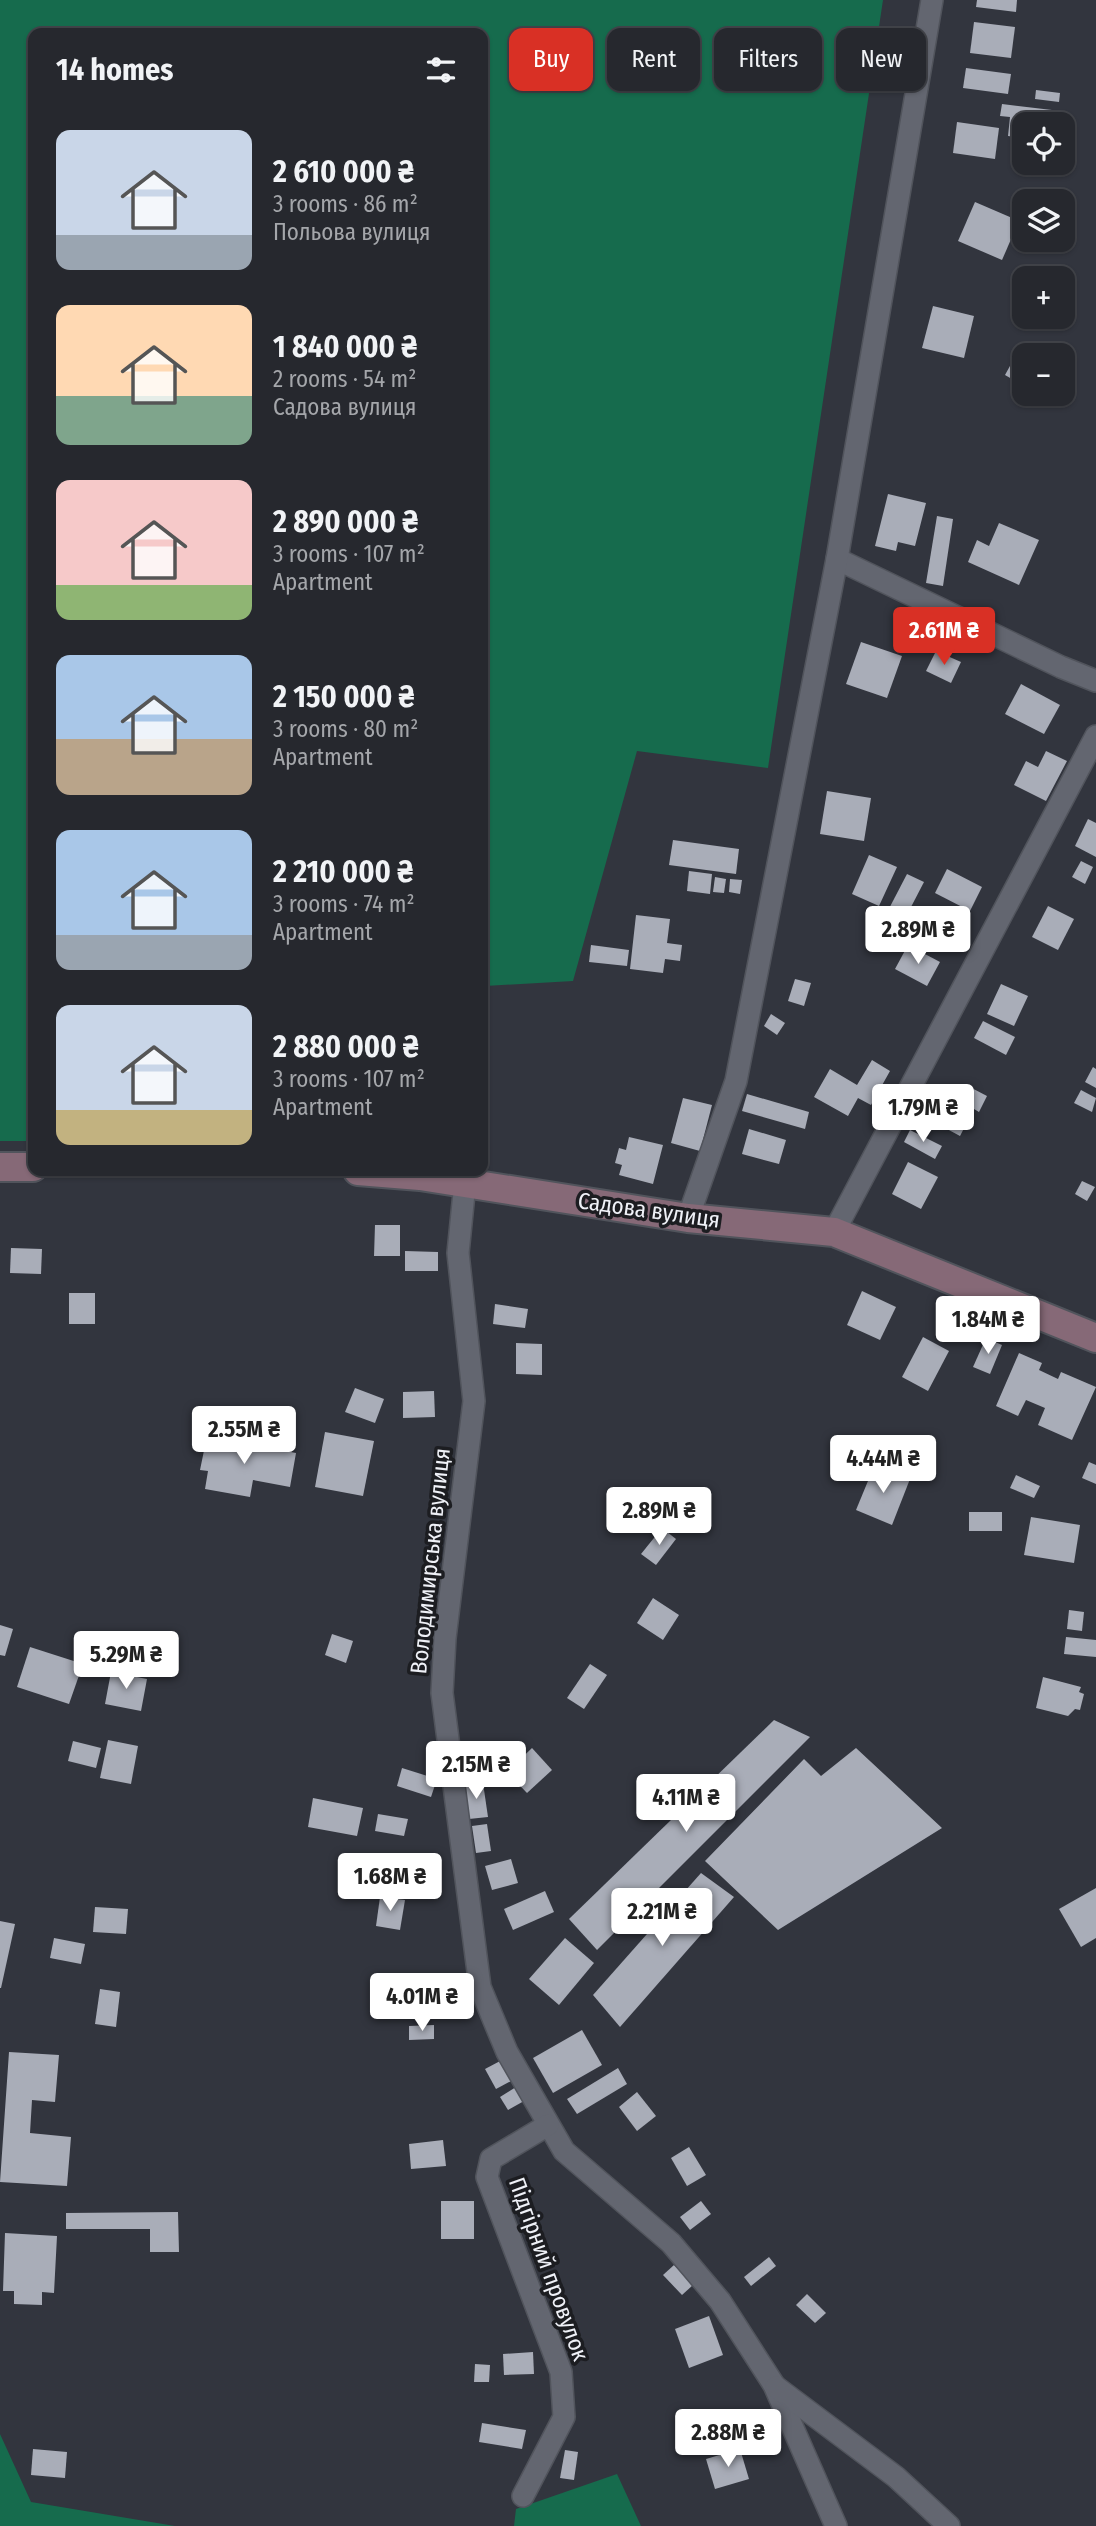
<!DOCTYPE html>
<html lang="en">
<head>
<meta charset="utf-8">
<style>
  :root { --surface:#26282e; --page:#32343a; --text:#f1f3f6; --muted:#a4a6aa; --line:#42444a; --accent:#d93025 }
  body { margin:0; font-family:"Fira Sans Condensed",sans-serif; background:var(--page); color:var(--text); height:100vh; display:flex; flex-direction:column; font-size:26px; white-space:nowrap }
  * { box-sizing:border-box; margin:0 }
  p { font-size:23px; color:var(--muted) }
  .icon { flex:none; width:38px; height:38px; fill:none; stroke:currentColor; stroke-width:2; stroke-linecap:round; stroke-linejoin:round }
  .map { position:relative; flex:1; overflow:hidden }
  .panel { position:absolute; left:28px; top:28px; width:460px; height:1148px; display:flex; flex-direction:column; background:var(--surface); border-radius:14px; box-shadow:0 2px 5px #0004,0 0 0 2px var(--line) }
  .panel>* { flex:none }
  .hud { position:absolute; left:509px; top:28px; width:481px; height:63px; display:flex; gap:14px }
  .tools { position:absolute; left:1012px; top:112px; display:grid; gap:14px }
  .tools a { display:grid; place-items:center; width:63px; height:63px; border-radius:14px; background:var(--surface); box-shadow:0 2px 5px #0004,0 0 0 2px var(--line); font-size:35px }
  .price { position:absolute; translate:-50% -60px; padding:0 16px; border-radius:7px; background:#fff; color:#222; font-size:23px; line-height:46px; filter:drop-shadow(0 2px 4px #0008) }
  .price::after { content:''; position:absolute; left:50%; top:42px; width:21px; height:16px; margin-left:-10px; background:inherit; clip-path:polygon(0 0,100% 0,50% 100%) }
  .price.selected { background:var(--accent); color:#fff }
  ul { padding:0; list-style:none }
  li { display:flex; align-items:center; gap:21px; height:175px; padding:0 28px }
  li span { display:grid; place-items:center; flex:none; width:196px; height:140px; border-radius:14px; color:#555 }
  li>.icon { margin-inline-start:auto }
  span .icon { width:84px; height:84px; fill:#fffc; stroke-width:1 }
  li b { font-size:30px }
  h2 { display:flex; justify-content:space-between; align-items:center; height:84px; padding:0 28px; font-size:30px }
  .pill { padding:0 24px; border-radius:14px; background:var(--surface); box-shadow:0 2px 5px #0004,0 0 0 2px var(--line); font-size:24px; line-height:63px }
  .pill.selected { background:var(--accent); color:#fff }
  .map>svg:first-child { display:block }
</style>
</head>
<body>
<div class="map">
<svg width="1096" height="2526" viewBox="0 0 1096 2526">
  <rect width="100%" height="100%" fill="#32353e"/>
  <g fill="#166b4d">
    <polygon points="0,0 883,0 768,768 637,751 573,981 485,986 483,990 483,33 33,33 33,1141 0,1141"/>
    <polygon points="0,2434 31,2502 175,2526 0,2526"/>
    <polygon points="617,2474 641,2526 514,2526 516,2509"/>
  </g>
  <g fill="#a9adb8">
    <polygon points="977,0 1017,0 1016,12 976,7"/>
    <polygon points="974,22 1015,27 1011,58 970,53"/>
    <polygon points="966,68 1011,74 1008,94 963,88"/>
    <polygon points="1036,90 1060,93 1059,102 1035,99"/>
    <polygon points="1002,104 1052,110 1050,124 1024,124 1024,138 1008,136 1010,117 1000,116"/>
    <polygon points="957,122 999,128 995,159 953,153"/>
    <polygon points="975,202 1019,221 1002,260 958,241"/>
    <polygon points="933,306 974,316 964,358 922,348"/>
    <polygon points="1031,344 1051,355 1025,355"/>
    <polygon points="1016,355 1024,360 1024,394 1042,394 1037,403 1013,389 1017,382 1005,375"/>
    <polygon points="888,494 926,503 915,546 898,542 896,551 875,546"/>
    <polygon points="937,516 953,519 943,586 926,583"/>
    <polygon points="999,523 1039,540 1019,585 968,562 977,540 989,546"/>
    <polygon points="861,642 902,656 887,698 846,684"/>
    <polygon points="936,651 961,662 951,683 926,671"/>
    <polygon points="1021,684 1060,705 1044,734 1005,714"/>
    <polygon points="1046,751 1067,761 1046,801 1014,785 1026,761 1038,767"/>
    <polygon points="827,791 871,798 864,841 820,834"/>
    <polygon points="1088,819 1096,823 1096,857 1075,846"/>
    <polygon points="673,840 739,849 736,874 669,865"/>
    <polygon points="869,855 897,867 879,906 852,894"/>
    <polygon points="1081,861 1093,867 1085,884 1072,877"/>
    <polygon points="947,869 982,887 970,911 935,893"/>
    <polygon points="689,871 712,874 710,894 687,891"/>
    <polygon points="907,874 924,882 898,932 881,924"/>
    <polygon points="715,877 726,879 724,893 713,892"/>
    <polygon points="730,879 742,880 740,894 729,892"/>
    <polygon points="1048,906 1074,919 1058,950 1032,937"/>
    <polygon points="636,915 670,919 667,943 682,945 680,961 665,959 663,973 630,969"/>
    <polygon points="591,945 629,950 627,966 589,962"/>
    <polygon points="908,945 940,962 927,986 895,969"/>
    <polygon points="795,979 811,983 804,1006 788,1001"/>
    <polygon points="1001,984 1028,996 1014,1026 987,1014"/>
    <polygon points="771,1014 785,1023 777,1035 764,1026"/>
    <polygon points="983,1021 1015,1037 1006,1055 974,1038"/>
    <polygon points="872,1060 890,1071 871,1105 858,1098 848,1116 814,1097 830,1069 857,1085"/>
    <polygon points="1093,1067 1096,1069 1096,1088 1085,1082"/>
    <polygon points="964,1084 987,1096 979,1112 974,1109 960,1136 934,1122 951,1091 958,1094"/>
    <polygon points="1081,1090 1096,1098 1092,1112 1074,1103"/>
    <polygon points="747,1094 809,1112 805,1129 742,1111"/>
    <polygon points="683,1098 712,1105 700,1151 671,1143"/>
    <polygon points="749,1129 786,1140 779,1164 742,1154"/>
    <polygon points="910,1130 942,1146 935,1159 904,1142"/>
    <polygon points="629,1137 663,1145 653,1184 619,1175 622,1165 615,1163 619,1148 626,1150"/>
    <polygon points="908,1162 938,1177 921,1209 892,1194"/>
    <polygon points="1082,1181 1095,1187 1087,1201 1075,1194"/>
    <polygon points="375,1225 400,1225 400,1256 374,1256"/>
    <polygon points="11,1248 42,1249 41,1274 10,1273"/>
    <polygon points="405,1251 438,1252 438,1271 405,1271"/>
    <polygon points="862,1291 896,1307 880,1340 847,1325"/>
    <rect x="69" y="1293" width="26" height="31"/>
    <polygon points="495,1304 528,1309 525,1328 493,1324"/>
    <polygon points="923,1337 949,1351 928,1391 902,1377"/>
    <polygon points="986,1338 1002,1345 990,1374 973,1367"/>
    <polygon points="516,1343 542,1344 542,1375 516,1374"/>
    <polygon points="1019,1353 1042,1363 1039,1370 1058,1379 1061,1372 1096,1387 1072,1440 1038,1425 1045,1408 1026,1400 1018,1416 996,1406"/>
    <polygon points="355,1388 384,1399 375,1423 345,1412"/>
    <polygon points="434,1391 435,1417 403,1418 403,1392"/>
    <polygon points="325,1432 374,1441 363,1496 315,1487"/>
    <polygon points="207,1436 296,1453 290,1487 253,1480 250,1497 205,1489 208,1471 200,1470"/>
    <polygon points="1089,1462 1096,1465 1096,1484 1082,1478"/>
    <polygon points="875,1464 910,1479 892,1525 856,1510"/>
    <polygon points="1016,1475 1040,1486 1034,1498 1010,1488"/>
    <rect x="969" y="1512" width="33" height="19"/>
    <polygon points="1031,1517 1080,1525 1074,1563 1024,1555"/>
    <polygon points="662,1528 676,1539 656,1565 641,1554"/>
    <polygon points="653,1598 679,1615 663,1640 637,1623"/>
    <polygon points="1069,1610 1084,1612 1082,1631 1067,1629"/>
    <polygon points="0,1625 13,1629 5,1656 0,1655"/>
    <polygon points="332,1634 353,1641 346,1663 325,1655"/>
    <polygon points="1066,1637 1096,1640 1096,1657 1064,1654"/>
    <polygon points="30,1647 83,1664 69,1704 17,1687"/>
    <polygon points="590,1664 607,1675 584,1709 567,1698"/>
    <polygon points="111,1672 147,1679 141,1711 105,1704"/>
    <polygon points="1043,1677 1081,1687 1079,1692 1084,1694 1080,1710 1075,1709 1068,1716 1036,1708"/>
    <polygon points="774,1720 810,1737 597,1950 569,1919"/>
    <polygon points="108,1740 138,1746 131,1784 100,1778"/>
    <polygon points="73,1741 101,1748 96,1768 68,1761"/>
    <polygon points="532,1748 552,1770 527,1793 507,1772"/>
    <polygon points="856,1748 942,1828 778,1930 705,1861 804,1759 821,1776"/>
    <polygon points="402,1768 437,1779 431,1797 397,1786"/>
    <polygon points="483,1783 488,1817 469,1819 465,1785"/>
    <polygon points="313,1798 363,1808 357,1836 308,1827"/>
    <polygon points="378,1814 408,1819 404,1836 375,1831"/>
    <polygon points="487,1824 491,1851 476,1853 472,1826"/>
    <polygon points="511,1859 518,1883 492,1890 485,1866"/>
    <polygon points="701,1873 734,1897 620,2027 593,1995"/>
    <polygon points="1096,1888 1096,1938 1081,1947 1059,1909"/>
    <polygon points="545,1891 554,1912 513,1930 504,1909"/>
    <polygon points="380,1897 405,1900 400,1930 376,1926"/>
    <polygon points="95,1907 128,1909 126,1934 93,1932"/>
    <polygon points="0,1921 15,1924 1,1988 0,1988"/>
    <polygon points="54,1938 85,1944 81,1964 50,1958"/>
    <polygon points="565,1938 594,1963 559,2005 529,1979"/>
    <rect x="408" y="1988" width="39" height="18"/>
    <polygon points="100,1989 120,1992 116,2027 95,2024"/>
    <polygon points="434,2025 434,2039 409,2040 409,2026"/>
    <polygon points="582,2030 602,2065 553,2093 533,2058"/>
    <polygon points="9,2052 59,2055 55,2102 32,2100 30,2133 71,2137 67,2186 0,2182"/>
    <polygon points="502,2060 513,2080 496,2089 485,2069"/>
    <polygon points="618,2068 627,2084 577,2114 567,2099"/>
    <polygon points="516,2087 524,2101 508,2110 500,2097"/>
    <polygon points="637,2092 656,2116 637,2131 619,2107"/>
    <polygon points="443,2140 446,2166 411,2169 409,2144"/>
    <polygon points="689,2147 706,2175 687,2186 671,2158"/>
    <rect x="441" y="2201" width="33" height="38"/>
    <polygon points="701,2201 711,2214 690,2230 680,2217"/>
    <polygon points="178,2212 179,2252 150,2252 150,2229 66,2229 66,2213"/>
    <polygon points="5,2233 57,2236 54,2293 42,2292 42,2305 14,2304 14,2291 3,2291"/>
    <polygon points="769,2257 776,2266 751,2286 744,2277"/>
    <polygon points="674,2265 693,2285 682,2295 663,2275"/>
    <polygon points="807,2294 826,2313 815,2323 796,2305"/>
    <polygon points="709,2316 723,2355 689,2368 675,2329"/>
    <polygon points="533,2352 534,2374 504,2375 503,2354"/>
    <polygon points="475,2364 490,2365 489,2382 474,2382"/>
    <polygon points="482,2423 526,2430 522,2449 479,2442"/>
    <polygon points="33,2449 67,2452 65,2478 31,2475"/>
    <polygon points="740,2449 749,2479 715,2489 706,2459"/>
    <polygon points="565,2450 578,2452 574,2480 560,2478"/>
  </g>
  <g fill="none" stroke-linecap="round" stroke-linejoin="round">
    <g stroke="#51545c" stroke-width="24">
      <g id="street">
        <polyline points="837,559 1061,667 1096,681"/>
        <polyline points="465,1183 458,1253 474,1401 445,1638 442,1693 480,1987 507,2052 564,2151 671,2243 720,2301 774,2385 836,2526"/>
        <polyline points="688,1218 736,1081 837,559 932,0"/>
        <polyline points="834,1232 1096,736"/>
        <polyline points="776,2387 896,2477 949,2526"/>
        <polyline points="523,2496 564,2417 561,2372 487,2177 491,2159 548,2125"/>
      </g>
    </g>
    <g stroke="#51545c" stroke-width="32">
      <g id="secondary">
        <polyline points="0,1167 33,1167"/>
        <polyline points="358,1171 420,1176 688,1218 834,1232 1096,1338"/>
      </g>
    </g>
    <use href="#street" stroke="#636670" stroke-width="21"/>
    <use href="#secondary" stroke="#866977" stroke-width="28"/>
  </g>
  <g text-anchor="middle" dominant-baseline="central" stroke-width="7" stroke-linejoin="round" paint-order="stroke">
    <g font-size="23" fill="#eff1f7" stroke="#1c1d21">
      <text transform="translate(649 1210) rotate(8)">Садова вулиця</text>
      <text transform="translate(430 1561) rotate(-84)">Володимирська вулиця</text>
      <text transform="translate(549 2269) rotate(70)">Підгірний провулок</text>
    </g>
  </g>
</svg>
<div class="tools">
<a><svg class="icon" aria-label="locate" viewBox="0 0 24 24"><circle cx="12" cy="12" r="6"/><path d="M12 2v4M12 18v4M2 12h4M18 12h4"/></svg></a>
<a><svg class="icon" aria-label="layers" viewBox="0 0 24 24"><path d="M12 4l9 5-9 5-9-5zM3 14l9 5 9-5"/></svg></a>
<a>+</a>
<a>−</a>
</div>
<b class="price selected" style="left:944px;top:667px">2.61M ₴</b>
<b class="price" style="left:918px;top:966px">2.89M ₴</b>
<b class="price" style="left:923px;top:1144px">1.79M ₴</b>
<b class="price" style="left:988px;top:1356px">1.84M ₴</b>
<b class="price" style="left:244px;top:1466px">2.55M ₴</b>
<b class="price" style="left:883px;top:1495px">4.44M ₴</b>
<b class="price" style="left:659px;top:1547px">2.89M ₴</b>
<b class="price" style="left:126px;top:1691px">5.29M ₴</b>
<b class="price" style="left:476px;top:1801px">2.15M ₴</b>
<b class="price" style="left:686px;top:1834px">4.11M ₴</b>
<b class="price" style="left:390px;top:1913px">1.68M ₴</b>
<b class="price" style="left:662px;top:1948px">2.21M ₴</b>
<b class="price" style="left:422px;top:2033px">4.01M ₴</b>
<b class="price" style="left:728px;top:2469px">2.88M ₴</b>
<div class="hud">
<a class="pill selected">Buy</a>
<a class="pill">Rent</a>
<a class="pill">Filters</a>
<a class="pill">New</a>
</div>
<section class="panel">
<h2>14 homes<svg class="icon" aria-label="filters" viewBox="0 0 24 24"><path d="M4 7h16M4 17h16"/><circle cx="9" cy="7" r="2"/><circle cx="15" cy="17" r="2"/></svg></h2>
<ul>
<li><span style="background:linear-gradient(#c9d6e8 75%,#9aa5b1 0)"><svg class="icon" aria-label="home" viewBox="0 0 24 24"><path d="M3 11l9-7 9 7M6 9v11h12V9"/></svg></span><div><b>2 610 000 ₴</b><p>3 rooms · 86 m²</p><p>Польова вулиця</p></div></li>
<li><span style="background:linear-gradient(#ffd9b3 65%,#7fa58c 0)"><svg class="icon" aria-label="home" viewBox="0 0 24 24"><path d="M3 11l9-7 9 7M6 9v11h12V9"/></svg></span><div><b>1 840 000 ₴</b><p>2 rooms · 54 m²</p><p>Садова вулиця</p></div></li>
<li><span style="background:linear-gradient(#f6c9c9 75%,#8fb573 0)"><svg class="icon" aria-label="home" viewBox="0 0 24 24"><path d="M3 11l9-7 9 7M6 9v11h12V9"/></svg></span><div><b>2 890 000 ₴</b><p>3 rooms · 107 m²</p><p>Apartment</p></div></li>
<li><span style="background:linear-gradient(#a9c7e8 60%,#b9a48a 0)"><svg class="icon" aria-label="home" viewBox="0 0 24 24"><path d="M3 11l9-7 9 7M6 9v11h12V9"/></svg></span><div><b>2 150 000 ₴</b><p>3 rooms · 80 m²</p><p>Apartment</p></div></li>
<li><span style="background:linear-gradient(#a9c7e8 75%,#9aa5b1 0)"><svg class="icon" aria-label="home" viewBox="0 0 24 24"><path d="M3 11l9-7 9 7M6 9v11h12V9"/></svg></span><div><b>2 210 000 ₴</b><p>3 rooms · 74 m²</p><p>Apartment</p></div></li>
<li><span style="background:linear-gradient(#c9d6e8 75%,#c2b280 0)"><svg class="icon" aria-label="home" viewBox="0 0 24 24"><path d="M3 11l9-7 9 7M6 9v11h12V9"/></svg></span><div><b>2 880 000 ₴</b><p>3 rooms · 107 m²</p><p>Apartment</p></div></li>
</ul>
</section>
</div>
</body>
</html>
